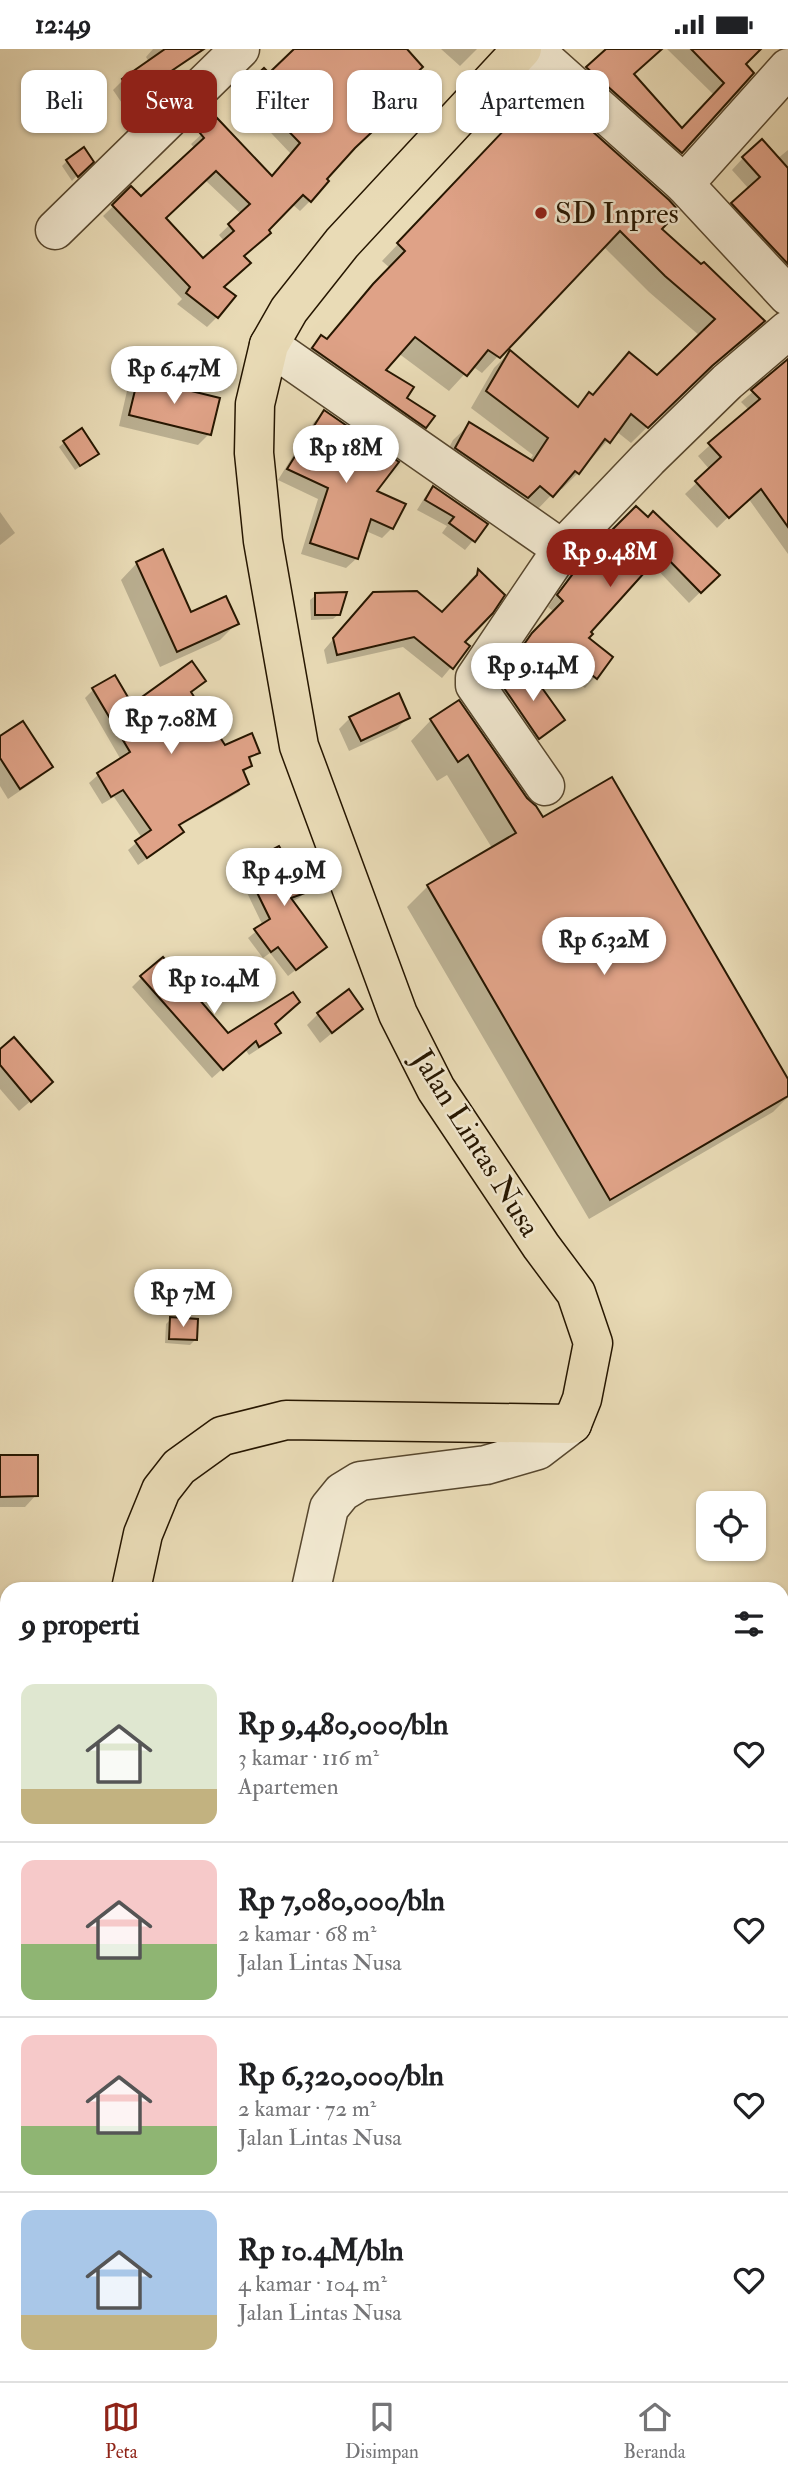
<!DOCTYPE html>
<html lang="id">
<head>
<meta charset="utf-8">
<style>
  :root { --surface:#fff; --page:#f6f6f6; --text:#202124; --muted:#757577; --line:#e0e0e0; --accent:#8f2418 }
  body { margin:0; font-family:"IM FELL Double Pica",serif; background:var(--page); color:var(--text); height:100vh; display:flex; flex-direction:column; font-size:26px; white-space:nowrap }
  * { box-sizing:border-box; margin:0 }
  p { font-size:23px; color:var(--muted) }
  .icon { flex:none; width:38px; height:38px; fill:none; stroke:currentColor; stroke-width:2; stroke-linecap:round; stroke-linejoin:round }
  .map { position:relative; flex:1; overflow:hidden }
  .sheet { position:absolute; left:0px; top:1533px; width:789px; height:800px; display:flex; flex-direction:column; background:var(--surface); border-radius:21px 21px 0 0; box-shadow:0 2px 5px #0004 }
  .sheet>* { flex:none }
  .guide { position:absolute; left:21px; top:21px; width:747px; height:63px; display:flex; gap:14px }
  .tools { position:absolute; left:696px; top:1442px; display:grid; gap:14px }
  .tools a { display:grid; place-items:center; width:70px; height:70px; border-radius:14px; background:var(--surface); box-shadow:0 2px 5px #0004; font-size:35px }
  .price { position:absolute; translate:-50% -60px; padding:0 16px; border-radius:24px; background:#fff; color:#222; font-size:23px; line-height:46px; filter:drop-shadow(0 2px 4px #0008) }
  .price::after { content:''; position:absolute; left:50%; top:42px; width:21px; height:16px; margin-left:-10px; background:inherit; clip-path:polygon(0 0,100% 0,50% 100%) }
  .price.on { background:var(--accent); color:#fff }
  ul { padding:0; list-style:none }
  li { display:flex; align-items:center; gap:21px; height:175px; padding:0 21px }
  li+li { border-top:2px solid var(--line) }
  li span { display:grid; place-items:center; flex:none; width:196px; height:140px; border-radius:14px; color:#555 }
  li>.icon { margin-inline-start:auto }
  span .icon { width:84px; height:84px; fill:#fffc; stroke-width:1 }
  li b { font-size:30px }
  h2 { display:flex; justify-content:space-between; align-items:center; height:84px; padding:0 21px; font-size:30px }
  .pill { padding:0 24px; border-radius:14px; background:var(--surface); box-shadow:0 2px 5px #0004; font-size:24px; line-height:63px }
  .pill.on { background:var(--accent); color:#fff }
  .status { display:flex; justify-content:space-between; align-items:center; height:49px; padding:0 35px; background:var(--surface); direction:ltr }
  .status svg { height:19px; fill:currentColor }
  .menu { display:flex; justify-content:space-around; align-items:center; height:98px; border-top:2px solid var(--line); background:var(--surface); font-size:19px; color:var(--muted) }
  .menu a { display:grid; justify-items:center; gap:4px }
  .menu .on { color:var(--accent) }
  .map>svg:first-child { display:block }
</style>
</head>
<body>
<div class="status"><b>12:49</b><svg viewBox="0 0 49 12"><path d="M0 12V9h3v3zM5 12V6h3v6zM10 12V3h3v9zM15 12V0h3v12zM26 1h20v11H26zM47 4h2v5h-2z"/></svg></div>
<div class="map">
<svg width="788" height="2332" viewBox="0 0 788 2332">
  <rect width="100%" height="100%" fill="#e9dbb6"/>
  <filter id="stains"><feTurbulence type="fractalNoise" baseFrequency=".00286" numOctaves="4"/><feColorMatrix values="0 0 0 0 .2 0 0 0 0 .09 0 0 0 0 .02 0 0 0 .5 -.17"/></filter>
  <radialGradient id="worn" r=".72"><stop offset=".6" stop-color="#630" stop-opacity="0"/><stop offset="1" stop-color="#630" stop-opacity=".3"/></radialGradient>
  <g fill="#0003" fill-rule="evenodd">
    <polygon points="153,0 193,0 175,21 151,37 155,42 145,52 128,63 113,41 123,31 149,13 146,8"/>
    <path d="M297,0H405L396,42L350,102L324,130L326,132L310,152L300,162L292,155L243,208L222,238L217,268L207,278L177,255L182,250L103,167L131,140L141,150L195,100L191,95L217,71L271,128L291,105L237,48L264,21L269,26ZM205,131L241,165L219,186L224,192L203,211L164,170Z"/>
    <polygon points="441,0 477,0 460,17"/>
    <polygon points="607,0 659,0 632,25 681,81 714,46 667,0 759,0 744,16 681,103 670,114 576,30"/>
    <polygon points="528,58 763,272 693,333 631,394 616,382 592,409 590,407 578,424 562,440 559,438 535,463 440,416 453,391 470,375 529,412 533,406 471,359 494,319 510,303 576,359 589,346 591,347 629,306 657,329 700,287 649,243 603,197 482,324 472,317 449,342 398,304 383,321 425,378 409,394 305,304 321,288 325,291 390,219 382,212"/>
    <polygon points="788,101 788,237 721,166 749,140 732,121 743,109 777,110"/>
    <polygon points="67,112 91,112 72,132 62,117"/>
    <polygon points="788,312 788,505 748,449 717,479 685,445 710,421 698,407 749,361 741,353"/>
    <polygon points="139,331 209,385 198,396 119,377 127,342"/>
    <polygon points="324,363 375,442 392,479 382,489 366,482 357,509 346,519 301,505 318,450 278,431 314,373"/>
    <polygon points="65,393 91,410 75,421 59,398"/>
    <polygon points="433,439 486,476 465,501 442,484 447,477 417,461 425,448"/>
    <polygon points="636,459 718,526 689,554 651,514 589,583 586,589 595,628 585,639 552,613 534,631 563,670 529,697 494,646 522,623 511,613 521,597 554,563 548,558 571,525"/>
    <polygon points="0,463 15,484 0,496"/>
    <polygon points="137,514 190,565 237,574 220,591 160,618 121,531"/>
    <polygon points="478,523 462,593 468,598 442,629 403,598 327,615 324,601 363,555 442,565 468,539 469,532"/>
    <polygon points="316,546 339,565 333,570 311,571 310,551"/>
    <polygon points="204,632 190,644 224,698 258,703 248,712 250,717 243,724 247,735 239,743 178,778 182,783 173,791 138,816 128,801 142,789 114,748 102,755 89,734 98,726 121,711 85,649 93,641 131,658"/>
    <polygon points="408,668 397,680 349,702 339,680 350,669"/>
    <polygon points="431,671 542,770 788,1033 788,1048 773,1063 589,1170 407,858 428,837 492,799 447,726 437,732 411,692"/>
    <polygon points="0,689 51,718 39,729 8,750 0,737"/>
    <polygon points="259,810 306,842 299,849 291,853 325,898 288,927 270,904 263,909 248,889 263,877 239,827"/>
    <polygon points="142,928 228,986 273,976 278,984 268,994 249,1006 245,1000 212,1029 132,938"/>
    <polygon points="361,960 320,994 307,976 318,965"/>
    <polygon points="0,1002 40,1044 19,1062 0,1040"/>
    <polygon points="171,1270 195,1291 190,1296 165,1294 166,1275"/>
    <polygon points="0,1408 36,1446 25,1458 0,1458"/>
    <polygon points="0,1720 7,1722 7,1895 1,1893 0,1896 0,1793 3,1777 0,1775"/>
    <polygon points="0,1958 7,1960 7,1990 0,1997"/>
    <polygon points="7,2234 7,2326 99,2326 97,2332 0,2332 0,2259 4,2255"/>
  </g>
  <g fill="#dfa287" stroke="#261600" stroke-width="2" fill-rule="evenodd">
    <polygon points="165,0 204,0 152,35 157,43 139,54 122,30"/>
    <path d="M294,0H407L423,18L398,41L407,50L355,99L327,130L329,132L311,153L303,146L269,181L271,184L244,207L251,214L224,238L236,247L218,269L186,244L190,238L112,156L131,137L141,147L204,89L200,84L217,69L272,127L300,94L245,37L264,19L269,24ZM216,122L250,155L228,175L234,182L203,209L166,169Z"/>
    <polygon points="606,0 662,0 634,25 682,79 724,34 691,0 761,0 746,15 754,24 682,104 586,18"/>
    <polygon points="544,39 669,151 679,162 662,180 701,215 704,213 765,272 712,317 648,379 631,365 610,394 605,390 579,425 575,422 553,448 540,437 528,449 455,399 469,373 533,412 548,389 486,342 510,301 578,358 589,343 593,346 629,303 657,326 715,270 665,227 620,182 500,309 488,301 467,327 415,288 386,321 414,338 407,349 435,367 426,379 312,299 321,286 327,290 373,235 405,202 397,194"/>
    <polygon points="762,90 788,119 788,215 731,154 760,128 742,108"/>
    <polygon points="84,98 94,113 78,128 66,111"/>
    <polygon points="788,310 788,478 761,440 729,469 695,432 721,408 708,394 760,350 751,341"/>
    <polygon points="138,329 220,349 211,386 129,366"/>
    <polygon points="324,361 399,413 377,442 406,455 393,480 371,470 358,510 310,494 328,439 287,420"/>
    <polygon points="82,379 99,405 80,417 63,392"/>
    <polygon points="433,437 488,475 475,493 449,474 454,468 425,451"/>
    <polygon points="636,457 648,468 653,462 720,526 701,544 662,504 591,583 593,585 589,589 613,608 597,630 564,604 544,624 520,601 532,584 563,552 557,546 581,514 580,513"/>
    <polygon points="163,500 191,563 226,547 239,575 177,603 136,513"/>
    <polygon points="478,520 505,546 493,564 465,593 470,597 453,620 414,588 337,606 333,589 373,543 417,542 442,563 477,526"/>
    <polygon points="347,543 340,566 315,566 315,544"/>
    <polygon points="192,612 206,632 191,643 225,696 252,684 260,704 249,708 252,717 243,721 249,735 179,776 184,783 147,809 135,792 151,781 123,741 111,748 97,724 130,703 92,639 115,626 132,655"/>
    <polygon points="527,618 565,671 539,690 502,636"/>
    <polygon points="399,644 410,669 361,692 349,668"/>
    <polygon points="459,651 527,749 536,757 543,768 612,728 788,1030 788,1047 610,1151 427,836 516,784 468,706 458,713 430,670"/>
    <polygon points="23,672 53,718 20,740 0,709 0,687"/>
    <polygon points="279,797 290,816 298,813 308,843 291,849 327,898 296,921 278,898 271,903 254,880 270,870 245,819 259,810 258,808"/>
    <polygon points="163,908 228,984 293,943 300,953 275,975 281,984 259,998 256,992 223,1021 140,927"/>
    <polygon points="349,940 363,960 332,984 317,964"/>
    <polygon points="14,988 53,1033 31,1053 0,1016 0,1000"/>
    <polygon points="170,1268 198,1270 197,1291 169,1290"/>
    <polygon points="0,1406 38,1406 38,1447 0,1448"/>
  </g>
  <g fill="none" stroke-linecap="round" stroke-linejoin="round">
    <g stroke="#57472e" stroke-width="41">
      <g id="minor">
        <polyline points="533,0 684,135 788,247"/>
        <polyline points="684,135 788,19"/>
        <polyline points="55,181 240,0"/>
        <polyline points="269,296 562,500"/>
        <polyline points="545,737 475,636 475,629 562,500 648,410 727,333 788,281"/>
        <polyline points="311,1540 329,1459 342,1443 360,1432 486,1416 538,1401 572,1375"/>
        <polyline points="0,1695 7,1696"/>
        <polyline points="275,2332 277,2326"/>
      </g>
    </g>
    <g stroke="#261600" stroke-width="41">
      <g id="highway">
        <polyline points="131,1540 143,1485 161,1441 179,1418 222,1387 286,1371 572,1375 582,1350 593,1294 576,1244 541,1197 436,1040 398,965 299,697 263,492 254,404 255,355 269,296 289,261 342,194 522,0"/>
        <polyline points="0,2057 7,2038"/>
      </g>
    </g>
    <use href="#minor" stroke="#f1e8d0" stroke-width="38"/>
    <use href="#highway" stroke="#e9dbb6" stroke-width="38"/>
  </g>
  <circle fill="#8f2418" stroke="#f1e8d0" stroke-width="2.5" cx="541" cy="164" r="7"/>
  <g text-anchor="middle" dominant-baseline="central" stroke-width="5" stroke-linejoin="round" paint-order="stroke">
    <g font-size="30" fill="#261600" stroke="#f1e8d0" text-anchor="start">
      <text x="555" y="164">SD Inpres</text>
    </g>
    <g font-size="30" fill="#261600" stroke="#f1e8d0">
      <text transform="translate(476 1094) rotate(58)">Jalan Lintas Nusa</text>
    </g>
  </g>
  <rect width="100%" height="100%" filter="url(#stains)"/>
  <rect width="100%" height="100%" fill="url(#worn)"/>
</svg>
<div class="tools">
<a><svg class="icon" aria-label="locate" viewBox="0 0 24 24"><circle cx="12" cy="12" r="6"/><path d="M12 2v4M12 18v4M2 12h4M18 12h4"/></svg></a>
</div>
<b class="price" style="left:174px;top:357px">Rp 6.47M</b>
<b class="price" style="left:346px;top:436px">Rp 18M</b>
<b class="price on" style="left:610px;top:540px">Rp 9.48M</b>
<b class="price" style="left:533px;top:654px">Rp 9.14M</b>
<b class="price" style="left:171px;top:707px">Rp 7.08M</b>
<b class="price" style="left:284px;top:859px">Rp 4.9M</b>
<b class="price" style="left:604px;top:928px">Rp 6.32M</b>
<b class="price" style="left:214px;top:967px">Rp 10.4M</b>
<b class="price" style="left:183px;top:1280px">Rp 7M</b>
<div class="guide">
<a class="pill">Beli</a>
<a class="pill on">Sewa</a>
<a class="pill">Filter</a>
<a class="pill">Baru</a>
<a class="pill">Apartemen</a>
</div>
<section class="sheet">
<h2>9 properti<svg class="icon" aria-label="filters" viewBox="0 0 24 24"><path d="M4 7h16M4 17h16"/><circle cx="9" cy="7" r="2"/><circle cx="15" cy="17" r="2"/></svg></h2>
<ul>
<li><span style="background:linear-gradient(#dfe7d0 75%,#c2b280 0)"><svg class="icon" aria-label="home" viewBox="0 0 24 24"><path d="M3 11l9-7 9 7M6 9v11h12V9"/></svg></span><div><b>Rp 9,480,000/bln</b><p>3 kamar · 116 m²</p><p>Apartemen</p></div><svg class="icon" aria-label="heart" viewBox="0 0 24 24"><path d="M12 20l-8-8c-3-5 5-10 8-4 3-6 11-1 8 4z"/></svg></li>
<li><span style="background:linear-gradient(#f6c9c9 60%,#8fb573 0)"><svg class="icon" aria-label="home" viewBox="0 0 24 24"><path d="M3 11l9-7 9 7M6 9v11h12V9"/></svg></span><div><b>Rp 7,080,000/bln</b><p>2 kamar · 68 m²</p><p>Jalan Lintas Nusa</p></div><svg class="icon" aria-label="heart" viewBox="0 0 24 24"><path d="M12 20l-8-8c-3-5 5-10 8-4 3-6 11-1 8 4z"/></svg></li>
<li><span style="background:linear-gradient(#f6c9c9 65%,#8fb573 0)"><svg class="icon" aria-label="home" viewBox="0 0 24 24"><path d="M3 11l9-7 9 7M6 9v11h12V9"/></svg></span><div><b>Rp 6,320,000/bln</b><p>2 kamar · 72 m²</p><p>Jalan Lintas Nusa</p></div><svg class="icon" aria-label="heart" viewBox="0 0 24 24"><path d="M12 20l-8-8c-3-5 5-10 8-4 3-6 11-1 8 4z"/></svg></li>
<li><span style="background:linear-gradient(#a9c7e8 75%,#c2b280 0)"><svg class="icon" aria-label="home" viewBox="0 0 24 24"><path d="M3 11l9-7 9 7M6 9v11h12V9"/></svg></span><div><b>Rp 10.4M/bln</b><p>4 kamar · 104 m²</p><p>Jalan Lintas Nusa</p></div><svg class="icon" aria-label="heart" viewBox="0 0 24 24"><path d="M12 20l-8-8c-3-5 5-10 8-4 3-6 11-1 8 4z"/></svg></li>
</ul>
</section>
</div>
<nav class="menu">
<a class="on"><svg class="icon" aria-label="map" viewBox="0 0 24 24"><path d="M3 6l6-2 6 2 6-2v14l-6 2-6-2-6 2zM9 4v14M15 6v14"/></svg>Peta</a>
<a><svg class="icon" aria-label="saved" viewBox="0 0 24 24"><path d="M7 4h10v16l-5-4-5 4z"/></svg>Disimpan</a>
<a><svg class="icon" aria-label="home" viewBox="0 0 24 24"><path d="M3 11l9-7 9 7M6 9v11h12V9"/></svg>Beranda</a>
</nav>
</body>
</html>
